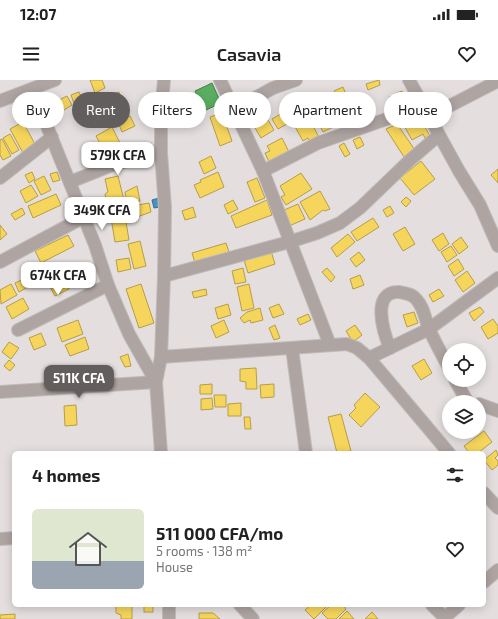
<!DOCTYPE html>
<html lang="en">
<head>
<meta charset="utf-8">
<style>
  :root { --surface:#fff; --page:#f2f2f2; --text:#222; --muted:#767676; --accent:#625e5e }
  body { margin:0; font-family:"Exo 2",sans-serif; background:var(--page); color:var(--text); height:100vh; display:flex; flex-direction:column; font-size:15px; white-space:nowrap }
  * { box-sizing:border-box; margin:0 }
  p { font-size:13px; color:var(--muted) }
  .icon { flex:none; width:22px; height:22px; fill:none; stroke:currentColor; stroke-width:2; stroke-linecap:round; stroke-linejoin:round }
  .map { position:relative; flex:1; overflow:hidden }
  .side { position:absolute; left:12px; top:371px; width:474px; height:156px; display:flex; flex-direction:column; background:var(--surface); border-radius:6px; box-shadow:0 2px 10px #0003 }
  .side>* { flex:none }
  .banner { position:absolute; left:12px; top:12px; width:474px; height:36px; display:flex; gap:8px }
  .fabs { position:absolute; left:442px; top:263px; display:grid; gap:8px }
  .fabs a { display:grid; place-items:center; width:44px; height:44px; border-radius:50%; background:var(--surface); box-shadow:0 2px 10px #0003; font-size:20px }
  .price { position:absolute; translate:-50% -34px; padding:0 9px; border-radius:8px; background:#fff; color:#222; font-size:13px; line-height:26px; filter:drop-shadow(0 1px 2px #0008) }
  .price::after { content:''; position:absolute; left:50%; top:24px; width:12px; height:9px; margin-left:-6px; background:inherit; clip-path:polygon(0 0,100% 0,50% 100%) }
  .price.active { background:var(--accent); color:#fff }
  ul { padding:0; list-style:none }
  li { display:flex; align-items:center; gap:12px; height:100px; padding:0 20px }
  li span { display:grid; place-items:center; flex:none; width:112px; height:80px; border-radius:6px; color:#555 }
  li>.icon { margin-inline-start:auto }
  span .icon { width:48px; height:48px; fill:#fffc; stroke-width:1 }
  li b { font-size:17px }
  h2 { display:flex; justify-content:space-between; align-items:center; height:48px; padding:0 20px; font-size:17px }
  .pill { padding:0 14px; border-radius:18px; background:var(--surface); box-shadow:0 2px 10px #0003; font-size:14px; line-height:36px }
  .pill.active { background:var(--accent); color:#fff }
  .status { display:flex; justify-content:space-between; align-items:center; height:28px; padding:0 20px; background:var(--surface); direction:ltr }
  .status svg { height:11px; fill:currentColor }
  header { display:flex; justify-content:space-between; align-items:center; height:52px; padding:0 20px; background:var(--surface); font-size:18px; font-weight:600 }
  .map>svg:first-child { display:block }
</style>
</head>
<body>
<div class="status"><b>12:07</b><svg viewBox="0 0 49 12"><path d="M0 12V9h3v3zM5 12V6h3v6zM10 12V3h3v9zM15 12V0h3v12zM26 1h20v11H26zM47 4h2v5h-2z"/></svg></div>
<header><svg class="icon" aria-label="menu" viewBox="0 0 24 24"><path d="M4 6h16M4 12h16M4 18h16"/></svg>Casavia<svg class="icon" aria-label="heart" viewBox="0 0 24 24"><path d="M12 20l-8-8c-3-5 5-10 8-4 3-6 11-1 8 4z"/></svg></header>
<div class="map">
<svg width="498" height="539" viewBox="0 0 498 539">
  <rect width="100%" height="100%" fill="#e4dfde"/>
  <g fill="#f6d55c" stroke="#b59d48">
    <polygon points="90,0 102,0 105,8 95,13"/>
    <polygon points="379,0 380,5 368,10 366,4"/>
    <polygon points="343,7 348,19 340,23 334,11"/>
    <polygon points="402,11 406,27 393,30 389,17 394,16 394,14"/>
    <polygon points="79,12 84,22 75,26 71,15"/>
    <polygon points="119,12 123,25 102,30 99,18"/>
    <polygon points="67,16 72,25 64,30 59,20"/>
    <polygon points="314,17 315,22 324,18 330,29 313,38 305,22"/>
    <polygon points="364,17 371,32 359,36 354,21"/>
    <polygon points="55,20 62,32 56,35 49,23"/>
    <polygon points="301,22 307,33 278,49 272,39"/>
    <polygon points="259,25 274,50 261,58 246,33"/>
    <polygon points="222,33 232,61 220,66 210,37"/>
    <polygon points="327,35 333,47 323,52 317,40"/>
    <polygon points="418,35 430,56 425,58 423,54 412,60 403,44"/>
    <polygon points="130,36 135,46 122,52 118,42"/>
    <polygon points="308,37 319,57 310,62 308,58 303,61 294,45"/>
    <polygon points="23,42 36,66 23,73 10,49"/>
    <polygon points="397,44 415,70 404,77 386,49"/>
    <polygon points="112,47 120,63 111,68 113,73 107,77 96,56"/>
    <polygon points="10,54 19,70 12,74 3,58"/>
    <polygon points="360,57 364,65 357,69 353,60"/>
    <polygon points="282,58 290,74 270,84 265,73 270,71 267,66"/>
    <polygon points="2,59 11,76 3,80 0,75 0,60"/>
    <polygon points="344,63 350,74 345,77 339,66"/>
    <polygon points="98,72 103,84 91,90 86,78"/>
    <polygon points="211,76 216,88 204,94 199,82"/>
    <polygon points="421,81 435,99 414,115 400,98"/>
    <polygon points="498,89 498,103 491,95"/>
    <polygon points="32,92 35,99 29,103 25,95"/>
    <polygon points="57,92 60,100 53,102 50,94"/>
    <polygon points="218,92 224,107 200,118 194,105 201,102 200,100"/>
    <polygon points="301,93 312,109 286,125 281,117 285,115 280,106"/>
    <polygon points="44,96 51,110 41,115 34,101"/>
    <polygon points="118,96 125,124 108,128 105,114 108,112 105,99"/>
    <polygon points="257,98 265,118 255,122 247,102"/>
    <polygon points="31,105 38,116 26,123 20,111"/>
    <polygon points="137,106 140,121 127,123 125,112"/>
    <polygon points="320,111 330,129 325,131 323,130 310,140 300,122"/>
    <polygon points="56,114 61,125 33,138 28,126"/>
    <polygon points="406,117 411,121 406,127 401,122"/>
    <polygon points="233,120 238,129 228,134 224,125"/>
    <polygon points="267,120 272,135 236,148 231,136"/>
    <polygon points="149,123 151,132 134,138 133,126"/>
    <polygon points="298,124 305,139 289,146 282,131"/>
    <polygon points="390,126 394,133 387,137 383,130"/>
    <polygon points="193,127 196,137 185,140 182,131"/>
    <polygon points="22,128 25,134 15,140 11,134"/>
    <polygon points="124,130 129,160 115,162 110,132"/>
    <polygon points="373,138 379,147 357,161 351,152"/>
    <polygon points="0,145 7,154 0,160"/>
    <polygon points="405,147 415,164 403,171 393,154"/>
    <polygon points="443,153 449,164 439,171 432,160"/>
    <polygon points="348,154 355,162 337,177 331,168"/>
    <polygon points="68,155 74,166 41,183 35,171"/>
    <polygon points="461,157 468,167 459,174 452,164"/>
    <polygon points="140,161 146,186 134,189 128,164"/>
    <polygon points="226,163 229,172 195,183 192,173"/>
    <polygon points="451,166 457,175 447,182 441,172"/>
    <polygon points="271,171 275,184 248,193 244,180"/>
    <polygon points="359,172 365,180 356,187 350,179"/>
    <polygon points="129,178 131,189 118,192 116,180"/>
    <polygon points="458,179 464,189 454,196 448,186"/>
    <polygon points="86,183 95,197 79,206 71,192"/>
    <polygon points="39,188 44,200 33,205 28,193"/>
    <polygon points="243,188 246,202 235,204 232,191"/>
    <polygon points="327,188 335,197 331,202 322,192"/>
    <polygon points="467,191 475,203 463,212 455,200"/>
    <polygon points="62,194 69,209 55,216 47,201"/>
    <polygon points="360,195 364,205 353,209 350,199"/>
    <polygon points="26,198 30,206 19,212 15,203"/>
    <polygon points="11,204 17,215 1,224 0,210"/>
    <polygon points="141,204 154,243 139,248 126,209"/>
    <polygon points="249,204 254,228 242,231 237,207"/>
    <polygon points="206,209 207,215 194,218 192,212"/>
    <polygon points="439,209 444,216 433,222 429,215"/>
    <polygon points="23,218 29,229 12,239 6,227"/>
    <polygon points="228,224 231,235 218,239 215,228"/>
    <polygon points="279,224 284,234 273,238 269,228"/>
    <polygon points="480,227 484,232 474,241 469,233"/>
    <polygon points="260,228 263,240 251,243 250,240 244,243 240,238 247,232"/>
    <polygon points="414,232 418,243 407,247 403,235"/>
    <polygon points="308,234 311,240 300,245 297,239"/>
    <polygon points="493,239 498,246 498,253 488,259 481,247"/>
    <polygon points="78,240 83,254 62,262 57,248"/>
    <polygon points="224,240 229,252 216,258 211,246"/>
    <polygon points="275,245 280,258 274,260 269,248"/>
    <polygon points="355,245 362,255 353,262 346,251"/>
    <polygon points="41,253 46,265 34,270 29,258"/>
    <polygon points="85,257 89,269 70,276 65,265"/>
    <polygon points="9,262 19,268 11,279 2,272"/>
    <polygon points="128,274 131,286 125,287 120,277"/>
    <polygon points="424,279 432,293 421,300 412,286"/>
    <polygon points="9,280 15,285 10,291 4,286"/>
    <polygon points="256,288 257,309 246,309 246,302 240,301 240,289"/>
    <polygon points="212,304 212,314 200,314 200,305"/>
    <polygon points="274,304 274,317 261,318 260,305"/>
    <polygon points="365,313 380,327 361,347 349,335 356,328 354,325"/>
    <polygon points="214,315 226,315 226,327 215,327"/>
    <polygon points="212,318 213,329 201,330 201,319"/>
    <polygon points="241,323 241,336 228,336 228,324"/>
    <polygon points="76,325 77,345 65,346 64,326"/>
    <polygon points="341,334 351,371 337,373 328,337"/>
    <polygon points="244,337 250,337 251,349 245,349"/>
    <polygon points="484,351 492,362 478,373 469,373 464,366"/>
    <polygon points="496,370 498,375 495,378 498,381 498,385 492,390 484,380"/>
    <polygon points="116,525 132,525 132,539 121,539 121,535 116,533"/>
    <rect x="144" y="525" width="9" height="7"/>
    <polygon points="311,525 328,525 314,539 305,530"/>
    <polygon points="331,525 343,525 346,529 336,539 328,539 322,533"/>
    <polygon points="347,531 354,539 339,539"/>
    <polygon points="372,532 378,539 365,539"/>
    <polygon points="199,533 213,533 220,539 199,539"/>
    <polygon points="15,534 15,539 0,539 0,535"/>
  </g>
  <polygon fill="#4393c3" stroke="#376e90" points="159,118 160,127 154,128 152,120"/>
  <polygon fill="#5aae61" stroke="#47814b" points="212,3 221,23 204,31 195,11"/>
  <g fill="none" stroke-linecap="round" stroke-linejoin="round">
    <g stroke="#bfbcbb" stroke-width="14">
      <g id="minor">
        <polyline points="220,0 263,91 330,265"/>
        <polyline points="409,0 459,91 480,125 498,166"/>
        <polyline points="0,21 55,0"/>
        <polyline points="233,30 273,8 296,0"/>
        <polyline points="430,36 498,1"/>
        <polyline points="263,91 318,63 424,26"/>
        <polyline points="0,98 52,57"/>
        <polyline points="70,102 115,84 161,73"/>
        <polyline points="0,182 84,137"/>
        <polyline points="164,196 289,162 317,153 340,143 360,128 410,80 439,55"/>
        <polyline points="18,250 108,205"/>
        <polyline points="292,268 306,373"/>
        <path d="M390,268C384,254 370,211 399,212C405,213 412,214 416,219C424,227 425,239 429,249C435,262 442,275 449,288"/>
        <polyline points="161,277 347,264 357,268 369,278 449,373"/>
        <polyline points="369,278 429,249 498,198"/>
        <polyline points="455,300 467,321 469,322"/>
        <polyline points="0,312 156,302 129,254 108,205 95,165 32,9"/>
        <polyline points="479,324 498,331"/>
        <polyline points="161,373 156,302 161,277 164,196 165,128 161,73 161,33 164,0"/>
        <polyline points="484,413 498,428"/>
        <polyline points="0,459 14,458"/>
        <polyline points="484,502 498,490"/>
        <polyline points="169,525 169,539"/>
        <polyline points="240,525 253,539"/>
        <polyline points="432,525 445,538"/>
        <polyline points="443,539 459,525"/>
      </g>
    </g>
    <use href="#minor" stroke="#aea4a1" stroke-width="12"/>
  </g>
</svg>
<div class="fabs">
<a><svg class="icon" aria-label="locate" viewBox="0 0 24 24"><circle cx="12" cy="12" r="6"/><path d="M12 2v4M12 18v4M2 12h4M18 12h4"/></svg></a>
<a><svg class="icon" aria-label="layers" viewBox="0 0 24 24"><path d="M12 4l9 5-9 5-9-5zM3 14l9 5 9-5"/></svg></a>
</div>
<b class="price" style="left:118px;top:96px">579K CFA</b>
<b class="price" style="left:102px;top:151px">349K CFA</b>
<b class="price" style="left:58px;top:216px">674K CFA</b>
<b class="price active" style="left:79px;top:319px">511K CFA</b>
<div class="banner">
<a class="pill">Buy</a>
<a class="pill active">Rent</a>
<a class="pill">Filters</a>
<a class="pill">New</a>
<a class="pill">Apartment</a>
<a class="pill">House</a>
</div>
<section class="side">
<h2>4 homes<svg class="icon" aria-label="filters" viewBox="0 0 24 24"><path d="M4 7h16M4 17h16"/><circle cx="9" cy="7" r="2"/><circle cx="15" cy="17" r="2"/></svg></h2>
<ul>
<li><span style="background:linear-gradient(#dfe7d0 65%,#9aa5b1 0)"><svg class="icon" aria-label="home" viewBox="0 0 24 24"><path d="M3 11l9-7 9 7M6 9v11h12V9"/></svg></span><div><b>511 000 CFA/mo</b><p>5 rooms · 138 m²</p><p>House</p></div><svg class="icon" aria-label="heart" viewBox="0 0 24 24"><path d="M12 20l-8-8c-3-5 5-10 8-4 3-6 11-1 8 4z"/></svg></li>
</ul>
</section>
</div>
</body>
</html>
